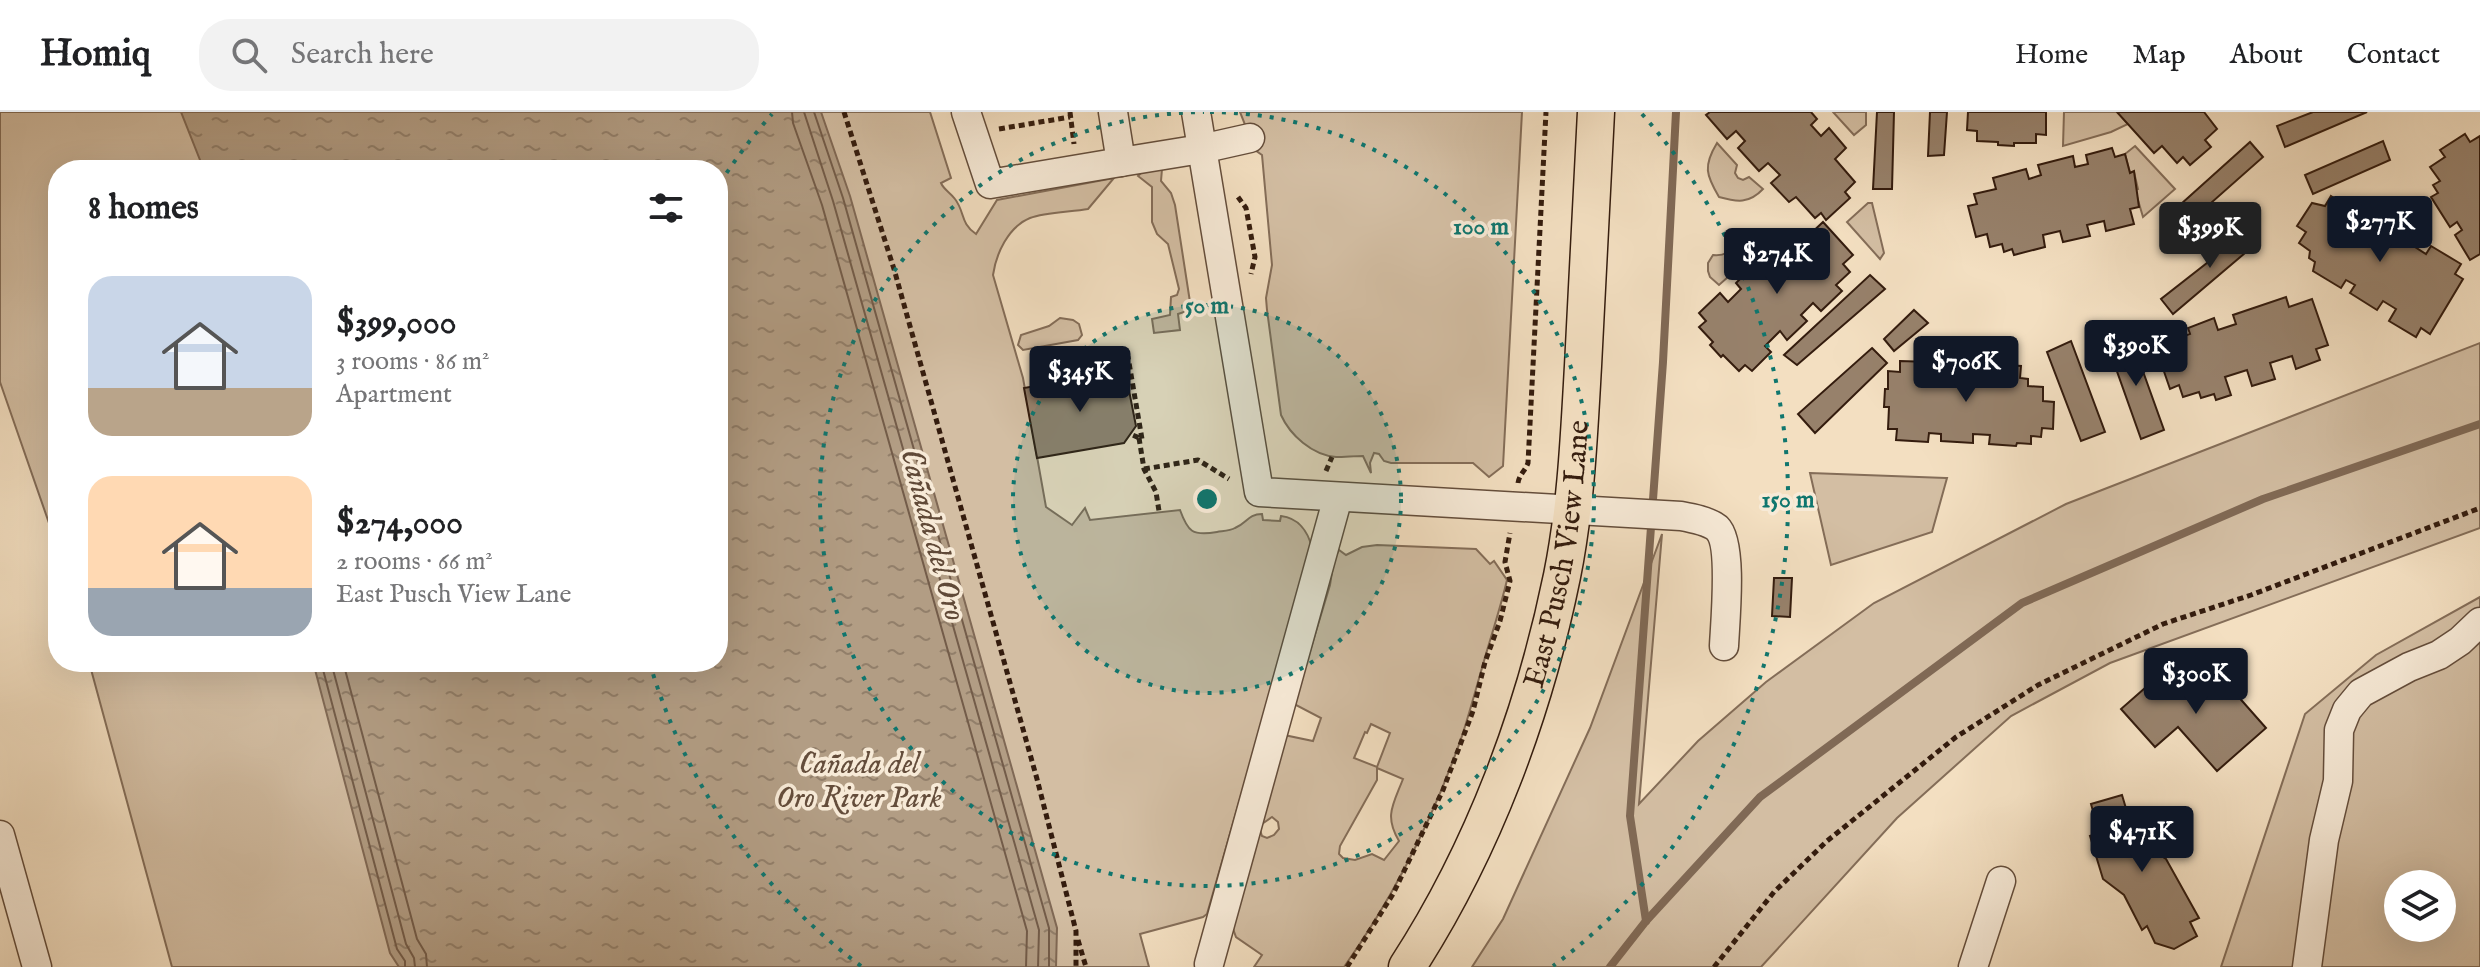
<!DOCTYPE html>
<html lang="en">
<head>
<meta charset="utf-8">
<style>
  :root { --surface:#fff; --page:#f2f2f2; --text:#202124; --muted:#757577; --line:#e0e0e0; --accent:#111827 }
  body { margin:0; font-family:"IM FELL English",serif; background:var(--page); color:var(--text); height:100vh; display:flex; flex-direction:column; font-size:30px; white-space:nowrap }
  * { box-sizing:border-box; margin:0 }
  p { font-size:26px; color:var(--muted) }
  .icon { flex:none; width:44px; height:44px; fill:none; stroke:currentColor; stroke-width:2; stroke-linecap:round; stroke-linejoin:round }
  .map { position:relative; flex:1; overflow:hidden }
  .side { position:absolute; left:48px; top:48px; width:680px; height:512px; display:flex; flex-direction:column; background:var(--surface); border-radius:32px; box-shadow:0 8px 32px #0002 }
  .side>* { flex:none }
  .fabs { position:absolute; left:2384px; top:758px; display:grid; gap:16px }
  .fabs a { display:grid; place-items:center; width:72px; height:72px; border-radius:50%; background:var(--surface); box-shadow:0 8px 32px #0002; font-size:40px }
  .price { position:absolute; translate:-50% -68px; padding:0 18px; border-radius:8px; background:var(--accent); color:#fff; font-size:26px; line-height:52px; filter:drop-shadow(0 2px 4px #0008) }
  .price::after { content:''; position:absolute; left:50%; top:48px; width:24px; height:18px; margin-left:-12px; background:inherit; clip-path:polygon(0 0,100% 0,50% 100%) }
  .price.current { background:#222; color:#fff }
  ul { padding:0; list-style:none }
  li { display:flex; align-items:center; gap:24px; height:200px; padding:0 40px }
  li span { display:grid; place-items:center; flex:none; width:224px; height:160px; border-radius:24px; color:#555 }
  li>.icon { margin-inline-start:auto }
  span .icon { width:96px; height:96px; fill:#fffc; stroke-width:1 }
  li b { font-size:34px }
  h2 { display:flex; justify-content:space-between; align-items:center; height:96px; padding:0 40px; font-size:34px }
  header { display:flex; align-items:center; gap:48px; box-sizing:border-box; height:112px; padding:0 40px; background:var(--surface); border-bottom:2px solid var(--line) }
  header strong { font-size:38px }
  nav { display:flex; gap:44px; margin-inline-start:auto; font-size:28px }
  .search { width:560px; height:72px; background:var(--page); display:flex; align-items:center; gap:20px; box-sizing:border-box; padding:0 28px; border-radius:32px; color:var(--muted); font-size:30px }
  .map>svg:first-child { display:block }
</style>
</head>
<body>
<header>
<strong>Homiq</strong>
<div class="search"><svg class="icon" aria-label="search" viewBox="0 0 24 24"><circle cx="10" cy="10" r="6"/><path d="M15 15l6 6"/></svg>Search here</div>
<nav><a>Home</a><a>Map</a><a>About</a><a>Contact</a></nav>
</header>
<div class="map">
<svg width="2480" height="855" viewBox="0 0 2480 855">
  <defs>
    <pattern id="water-ripples" width="26" height="14" patternUnits="userSpaceOnUse" patternTransform="scale(2)"><rect width="26" height="14" fill="#b29d84"/><path d="M2 4q2-2 4 0t4 0M15 11q2-2 4 0t4 0" fill="none" stroke="#927f6a"/></pattern>
  </defs>
  <rect width="100%" height="100%" fill="#f3dfc1"/>
  <filter id="stains"><feTurbulence type="fractalNoise" baseFrequency=".0025" numOctaves="4"/><feColorMatrix values="0 0 0 0 .2 0 0 0 0 .09 0 0 0 0 .02 0 0 0 .5 -.17"/></filter>
  <radialGradient id="worn" r=".72"><stop offset=".6" stop-color="#630" stop-opacity="0"/><stop offset="1" stop-color="#630" stop-opacity=".3"/></radialGradient>
  <g fill="#d3bea3" stroke="#846d58" stroke-width="2" fill-rule="evenodd">
    <path d="M0,0H930L951,66L941,71C944,78 950,80 955,87C965,100 960,111 976,122L997,88L1114,66L1088,97C1071,100 1045,100 1030,106C1008,115 996,142 993,163L1023,266L1046,395L1072,413L1085,396L1090,408L1180,398C1188,420 1192,424 1217,420C1223,419 1230,419 1235,416C1247,411 1248,402 1262,402L1263,408L1280,409L1281,404C1298,406 1308,419 1312,436L1207,802L1203,805L1140,822L1149,855H172L89,550H718V58H58V437L0,270Z"/>
    <path d="M1240,0H1522L1503,354L1489,365L1473,351H1391L1384,349L1379,342L1374,341L1370,351L1371,361L1363,344C1354,344 1345,345 1336,345C1312,343 1290,323 1281,303L1267,198L1266,186L1272,153L1262,43L1255,38Z"/>
    <polygon points="1833,0 1866,0 1866,13 1854,23"/>
    <polygon points="2064,0 2117,0 2128,12 2111,20 2063,34"/>
    <path d="M1717,31L1737,53L1735,61L1738,66L1743,68L1749,65L1763,77C1749,92 1737,90 1719,85C1706,63 1703,54 1717,31Z"/>
    <polygon points="2135,34 2175,77 2143,105 2135,78 2138,77 2134,60 2130,61 2125,42"/>
    <polygon points="1162,57 1161,69 1171,81 1175,93 1190,190 1187,199 1178,202 1180,218 1154,221 1152,207 1170,203 1171,185 1177,183 1179,177 1168,132 1157,122 1152,110 1152,75 1138,64 1142,60"/>
    <polygon points="1868,91 1872,91 1884,141 1880,147 1847,110"/>
    <path d="M1748,124L1773,125L1719,173L1710,165L1708,159V151L1713,143C1738,145 1727,126 1748,124Z"/>
    <polygon points="1060,206 1073,208 1079,212 1082,223 1078,228 1023,238 1018,233 1021,223 1049,214"/>
    <polygon points="2480,231 2480,416 2110,551 2011,604 1897,706 1761,855 1472,855 1503,807 1590,616 1662,422 1639,692 1698,629 1766,570 1874,491 2066,392"/>
    <polygon points="1810,361 1946,366 1947,366 1932,420 1831,453"/>
    <path d="M1377,433L1476,437L1490,452L1494,449L1507,468C1500,498 1490,527 1482,556C1475,580 1469,603 1461,627C1433,706 1393,786 1344,855H1254L1262,843L1236,825L1232,814L1260,718L1262,724L1267,726L1274,723L1279,717L1278,710L1272,705L1262,712L1284,623L1313,629L1321,606L1294,592L1330,473L1334,447L1339,438L1346,443L1362,435ZM1371,612L1390,621L1377,655L1354,646L1365,620L1367,621ZM1377,656L1403,667C1393,693 1384,704 1399,729L1384,748L1372,742L1355,748L1343,746L1339,742L1340,734L1377,668Z"/>
    <path d="M2480,485V855H2221L2305,602L2376,543ZM2398,772H2442V816H2398Z"/>
  </g>
  <polygon fill="url(#water-ripples)" stroke="#806955" stroke-width="2" points="181,0 821,0 850,84 1057,816 1056,855 399,855 390,841 313,550 718,550 718,58 204,58"/>
  <g fill="none" stroke-linecap="round" stroke-linejoin="round">
    <g stroke="#735c49" stroke-width="2">
      <polyline points="792,0 793,11 822,93 1027,819 1026,855"/>
      <polyline points="804,0 833,89 1039,818 1038,855"/>
      <polyline points="814,0 843,86 1049,816 1049,855"/>
      <polyline points="321,550 397,837 405,849 405,855"/>
      <polyline points="331,550 406,832 414,846 415,855"/>
      <polyline points="343,550 417,827 426,842 427,855"/>
    </g>
    <g stroke="#806955" stroke-width="8">
      <polyline points="1646,809 1630,704 1663,250 1676,0"/>
      <polyline points="1610,855 1646,809 1760,685 2022,491 2263,387 2480,312"/>
    </g>
  </g>
  <g fill="#97816b" stroke="#341c0e" stroke-width="2">
    <polygon points="1710,0 1811,0 1817,7 1811,13 1821,24 1829,16 1846,36 1835,47 1855,70 1845,80 1850,86 1826,108 1821,101 1815,106 1796,85 1789,90 1771,71 1780,63 1768,51 1759,59 1738,36 1745,29 1736,19 1727,27 1706,3"/>
    <polygon points="1877,0 1894,0 1892,77 1873,77"/>
    <polygon points="1930,0 1947,0 1944,43 1928,44"/>
    <polygon points="1968,0 2046,0 2046,23 2036,22 2036,31 2014,31 2014,34 1998,33 1998,30 1977,29 1977,19 1967,18"/>
    <polygon points="2117,0 2204,0 2217,17 2205,28 2211,35 2190,53 2183,45 2177,51 2162,34 2154,41"/>
    <polygon points="2313,0 2367,0 2285,35 2277,14"/>
    <polygon points="2465,22 2470,30 2480,24 2480,142 2470,148 2455,123 2462,118 2457,110 2450,115 2431,85 2438,81 2433,73 2440,69 2430,55 2445,45 2440,38"/>
    <polygon points="2383,29 2390,48 2313,82 2305,63"/>
    <polygon points="2250,30 2263,45 2185,114 2171,101"/>
    <polygon points="2112,36 2115,45 2125,42 2130,61 2134,59 2139,95 2130,97 2134,112 2106,119 2104,109 2087,113 2090,124 2063,130 2060,119 2043,123 2045,135 2014,143 2012,137 2004,140 2002,132 1990,135 1987,122 1976,125 1968,94 1977,92 1974,82 1996,77 1993,66 2026,57 2029,67 2041,63 2038,53 2073,44 2075,55 2088,52 2086,43"/>
    <polygon points="2331,84 2349,95 2353,88 2385,107 2378,118 2388,125 2395,113 2420,128 2415,135 2426,142 2431,134 2461,152 2455,162 2463,167 2430,222 2421,216 2416,225 2389,209 2396,197 2383,189 2377,198 2350,181 2355,173 2346,168 2341,176 2313,159 2315,150 2309,146 2310,139 2299,131 2306,120 2297,114 2312,91 2325,94"/>
    <polygon points="1823,110 1853,143 1843,152 1850,160 1836,173 1842,179 1821,199 1813,191 1801,203 1807,209 1787,228 1780,219 1765,234 1771,240 1752,259 1745,253 1739,259 1723,243 1721,245 1710,233 1713,230 1699,215 1706,209 1699,201 1720,181 1728,190 1741,177 1736,171 1754,153 1760,159 1771,149 1763,140 1787,118 1795,127 1802,121 1806,126"/>
    <polygon points="2243,114 2258,130 2173,202 2161,187 2212,147"/>
    <polygon points="1870,163 1885,177 1797,253 1784,243"/>
    <polygon points="2286,185 2289,195 2312,187 2328,233 2316,237 2320,248 2296,257 2292,244 2270,251 2275,267 2252,274 2247,258 2225,265 2231,283 2216,288 2214,282 2201,286 2199,280 2183,285 2179,273 2170,277 2158,242 2164,240 2162,232 2190,222 2188,216 2214,206 2218,218 2236,212 2233,203"/>
    <polygon points="1914,198 1928,211 1894,239 1884,227"/>
    <polygon points="2131,226 2164,318 2141,327 2108,234"/>
    <polygon points="2071,229 2105,320 2081,329 2047,240"/>
    <polygon points="1872,236 1887,251 1815,321 1798,302"/>
    <polygon points="1900,249 1930,250 1929,261 1944,262 1945,251 1977,253 1977,264 1990,265 1991,252 2021,254 2020,266 2028,267 2028,274 2043,275 2043,289 2054,290 2053,317 2042,316 2041,325 2031,324 2031,332 2017,331 2016,334 1989,332 1990,323 1973,322 1973,331 1941,329 1941,322 1929,321 1928,330 1896,328 1897,317 1888,317 1889,295 1884,295 1885,277 1888,277 1888,259 1900,260"/>
    <polygon points="1125,258 1136,314 1124,331 1037,346 1024,276"/>
    <polygon points="1774,466 1792,466 1790,505 1772,504"/>
    <polygon points="2213,556 2266,616 2217,659 2178,615 2155,635 2121,597 2161,562 2173,576 2181,569 2189,578"/>
    <polygon points="2122,683 2133,720 2157,713 2170,721 2158,742 2166,747 2199,806 2190,810 2197,824 2174,837 2155,831 2147,814 2142,818 2124,783 2103,767 2090,724 2099,721 2091,692"/>
  </g>
  <g fill="none" stroke-linecap="round" stroke-linejoin="round">
    <g stroke="#644d3b" stroke-width="31">
      <g id="minor">
        <polyline points="966,0 990,72 1121,50"/>
        <polyline points="1113,0 1121,50 1201,37 1250,26"/>
        <path d="M1196,0L1259,380L1681,404C1692,406 1708,409 1717,416C1733,431 1725,511 1724,534"/>
        <polyline points="0,723 37,855"/>
        <polyline points="1209,852 1338,385"/>
        <polyline points="1973,855 2001,769"/>
        <polyline points="2307,855 2324,728 2338,669 2339,618 2347,598 2361,581 2409,555 2439,543 2460,529 2480,510"/>
      </g>
    </g>
    <g stroke="#341c0e" stroke-width="39">
      <g id="major">
        <path id="s1" d="M1407,855C1483,738 1534,601 1562,464C1576,395 1579,324 1583,254C1587,169 1592,85 1596,0"/>
      </g>
    </g>
    <g stroke="#341c0e" stroke-width="5" stroke-dasharray="6 4" stroke-linecap="butt">
      <polyline points="844,0 894,157 1037,667 1076,819 1076,855"/>
      <polyline points="1070,0 1074,32"/>
      <polyline points="999,17 1070,5"/>
      <polyline points="1238,85 1246,96 1255,145 1251,162"/>
      <polyline points="1056,258 1128,245 1142,327 1130,322"/>
      <polyline points="1139,326 1144,357 1156,380 1159,399"/>
      <polyline points="1144,357 1198,348 1229,367"/>
      <polyline points="1326,359 1332,345"/>
      <path d="M1518,371C1519,363 1525,359 1528,351L1546,0"/>
      <polyline points="1078,828 1086,855"/>
      <polyline points="1347,855 1393,782 1443,678 1473,599 1485,550 1500,509 1510,469 1505,450 1510,421"/>
      <polyline points="1714,855 1774,780 1827,729 1956,625 2038,573 2163,512 2251,483 2480,396"/>
    </g>
    <use href="#minor" stroke="#f7ead7" stroke-width="28"/>
    <use href="#major" stroke="#f3dfc1" stroke-width="36"/>
  </g>
  <circle cx="1207" cy="387" r="194" fill="#0f766e" fill-opacity=".12"/>
  <g fill="none" stroke="#0f766e" stroke-width="4" stroke-dasharray="4 8">
    <circle cx="1207" cy="387" r="194"/>
    <path d="M1210 0A387 387 0 1 1 1204 0"/>
    <path d="M861 854A581 581 0 0 1 650 552M720 71A581 581 0 0 1 772 2M1642 2A581 581 0 0 1 1553 854"/>
  </g>
  <g text-anchor="middle" dominant-baseline="central" stroke-width="7" stroke-linejoin="round" paint-order="stroke">
    <g font-size="30" fill="#341c0e" stroke="#f7ead7">
      <text stroke="none"><textPath href="#s1" startOffset="444">East Pusch View Lane</textPath></text>
    </g>
    <g font-size="30" font-style="italic" fill="#644d3b" stroke="#f7ead7">
      <text x="859" y="653">Cañada del<tspan x="859" dy="34">Oro River Park</tspan></text>
    </g>
    <g font-size="32" font-style="italic" fill="#604937" stroke="#f7ead7">
      <text transform="translate(932 423) rotate(75)">Cañada del Oro</text>
    </g>
  </g>
  <circle cx="1207" cy="387" r="12" fill="#0f766e" stroke="#f7ead7" stroke-width="4"/>
  <g font-size="24" text-anchor="middle" font-weight="bold" fill="#0f766e" stroke="#f7ead7" stroke-width="7" stroke-linejoin="round" paint-order="stroke">
    <text x="1481" y="122">100 m</text>
    <text x="1207" y="201">50 m</text>
    <text x="1788" y="395">150 m</text>
  </g>
  <rect width="100%" height="100%" filter="url(#stains)"/>
  <rect width="100%" height="100%" fill="url(#worn)"/>
</svg>
<div class="fabs">
<a><svg class="icon" aria-label="layers" viewBox="0 0 24 24"><path d="M12 4l9 5-9 5-9-5zM3 14l9 5 9-5"/></svg></a>
</div>
<b class="price" style="left:2380px;top:152px">$277K</b>
<b class="price current" style="left:2210px;top:158px">$399K</b>
<b class="price" style="left:1777px;top:184px">$274K</b>
<b class="price" style="left:2136px;top:276px">$390K</b>
<b class="price" style="left:1966px;top:292px">$706K</b>
<b class="price" style="left:1080px;top:302px">$345K</b>
<b class="price" style="left:2196px;top:604px">$300K</b>
<b class="price" style="left:2142px;top:762px">$471K</b>
<section class="side">
<h2>8 homes<svg class="icon" aria-label="filters" viewBox="0 0 24 24"><path d="M4 7h16M4 17h16"/><circle cx="9" cy="7" r="2"/><circle cx="15" cy="17" r="2"/></svg></h2>
<ul>
<li><span style="background:linear-gradient(#c9d6e8 70%,#b9a48a 0)"><svg class="icon" aria-label="home" viewBox="0 0 24 24"><path d="M3 11l9-7 9 7M6 9v11h12V9"/></svg></span><div><b>$399,000</b><p>3 rooms · 86 m²</p><p>Apartment</p></div></li>
<li><span style="background:linear-gradient(#ffd9b3 70%,#9aa5b1 0)"><svg class="icon" aria-label="home" viewBox="0 0 24 24"><path d="M3 11l9-7 9 7M6 9v11h12V9"/></svg></span><div><b>$274,000</b><p>2 rooms · 66 m²</p><p>East Pusch View Lane</p></div></li>
</ul>
</section>
</div>
</body>
</html>
